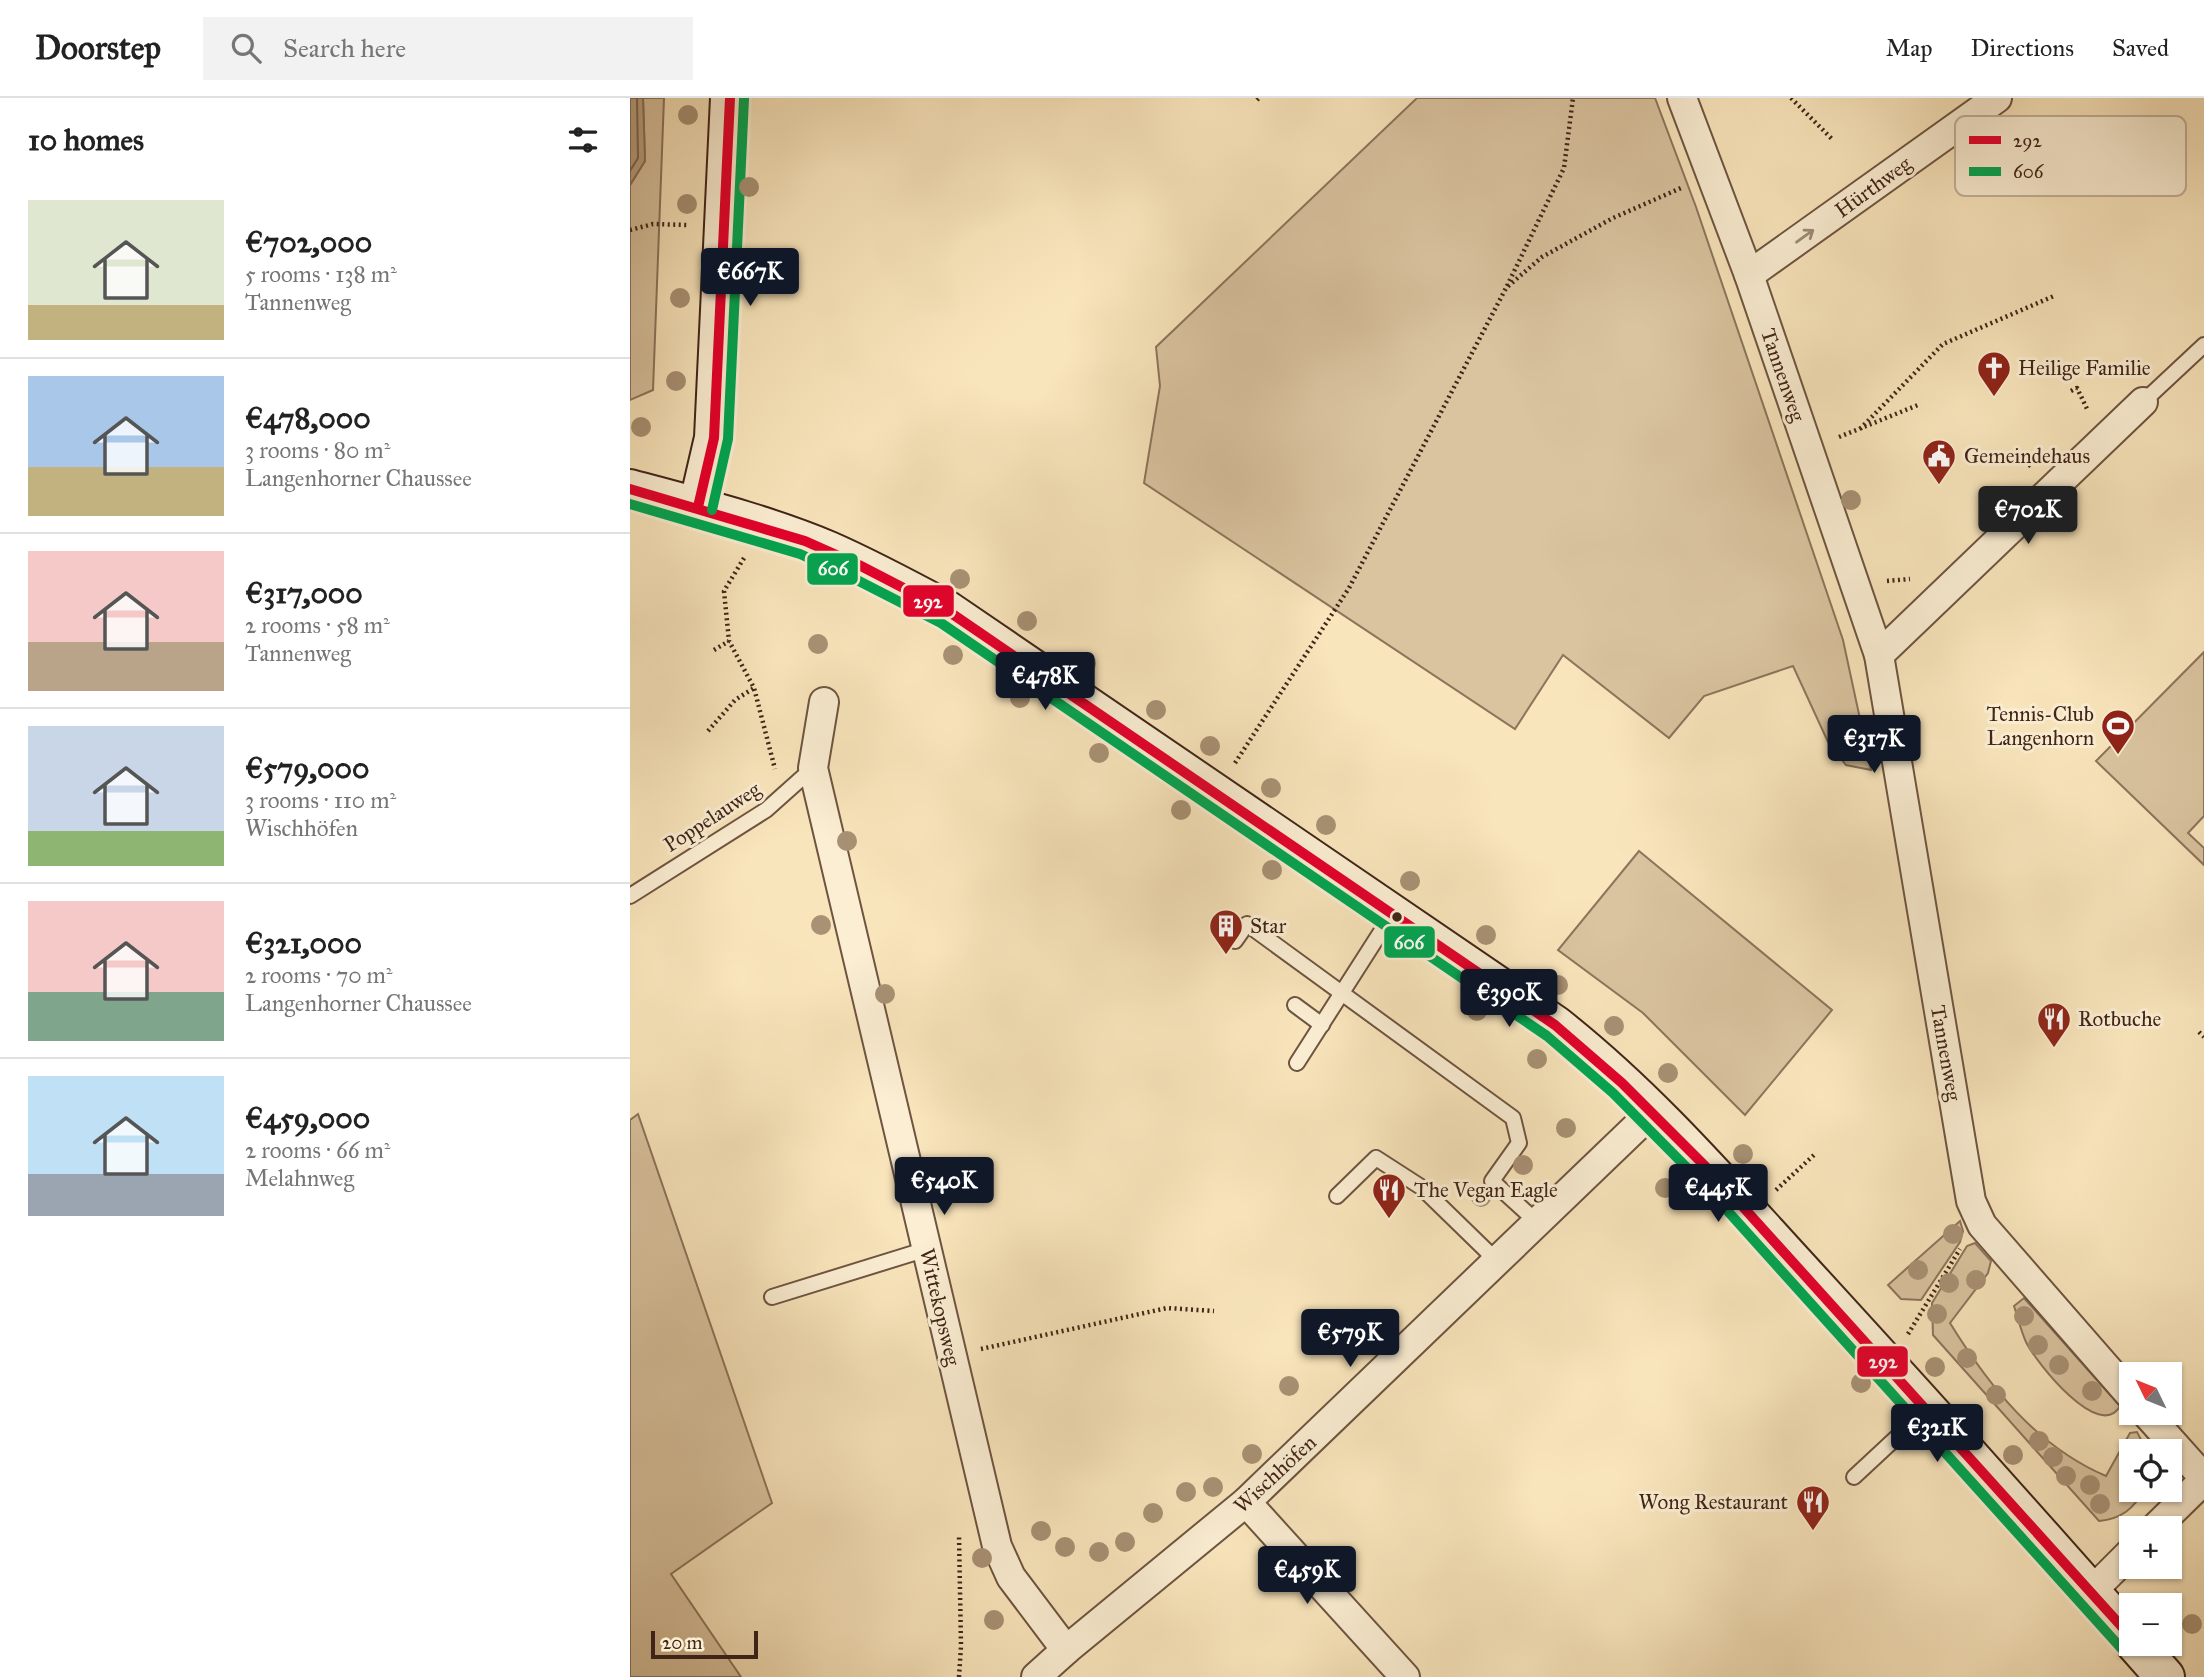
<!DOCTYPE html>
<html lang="en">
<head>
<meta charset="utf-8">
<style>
  :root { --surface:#fff; --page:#f2f2f2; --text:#222; --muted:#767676; --line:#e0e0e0; --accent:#111827 }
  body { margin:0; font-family:"IM FELL Great Primer",serif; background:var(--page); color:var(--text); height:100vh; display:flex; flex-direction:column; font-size:26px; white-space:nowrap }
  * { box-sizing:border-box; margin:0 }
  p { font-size:23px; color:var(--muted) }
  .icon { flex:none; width:38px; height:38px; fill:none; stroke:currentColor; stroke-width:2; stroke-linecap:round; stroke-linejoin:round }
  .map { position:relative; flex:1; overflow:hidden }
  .panel { display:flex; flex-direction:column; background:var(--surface); width:630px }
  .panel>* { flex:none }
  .needle { width:46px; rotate:313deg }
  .tools { position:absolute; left:1489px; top:1264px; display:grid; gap:14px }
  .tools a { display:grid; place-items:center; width:63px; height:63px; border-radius:0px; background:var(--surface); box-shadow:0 2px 5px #0004; font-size:35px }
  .scale { position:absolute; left:21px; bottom:18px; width:107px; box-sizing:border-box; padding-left:7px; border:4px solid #402418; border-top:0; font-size:19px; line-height:24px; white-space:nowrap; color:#402418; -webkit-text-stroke:5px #fbeed3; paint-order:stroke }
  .price { position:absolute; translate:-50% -60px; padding:0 16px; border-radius:7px; background:var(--accent); color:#fff; font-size:23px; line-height:46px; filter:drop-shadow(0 2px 4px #0008) }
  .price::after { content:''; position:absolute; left:50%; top:42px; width:21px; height:16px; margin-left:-10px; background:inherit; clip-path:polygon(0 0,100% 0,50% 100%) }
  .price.active { background:#222; color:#fff }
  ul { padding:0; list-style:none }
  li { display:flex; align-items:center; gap:21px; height:175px; padding:0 28px }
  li+li { border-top:2px solid var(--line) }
  li span { display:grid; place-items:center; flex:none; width:196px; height:140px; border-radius:0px; color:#555 }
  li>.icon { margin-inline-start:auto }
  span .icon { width:84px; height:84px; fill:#fffc; stroke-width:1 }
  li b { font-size:30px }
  h2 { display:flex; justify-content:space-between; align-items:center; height:84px; padding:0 28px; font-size:30px }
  header { display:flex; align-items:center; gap:42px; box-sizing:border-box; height:98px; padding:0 35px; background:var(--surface); border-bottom:2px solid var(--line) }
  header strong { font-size:33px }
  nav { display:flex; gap:38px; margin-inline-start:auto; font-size:24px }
  .search { width:490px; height:63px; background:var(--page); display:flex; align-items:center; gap:18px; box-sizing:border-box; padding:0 24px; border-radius:0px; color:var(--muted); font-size:26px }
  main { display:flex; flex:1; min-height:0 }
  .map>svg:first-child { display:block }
</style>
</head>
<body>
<header>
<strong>Doorstep</strong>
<div class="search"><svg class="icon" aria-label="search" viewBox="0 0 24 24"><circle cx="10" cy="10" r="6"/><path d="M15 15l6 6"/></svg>Search here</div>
<nav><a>Map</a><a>Directions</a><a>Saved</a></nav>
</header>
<main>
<section class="panel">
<h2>10 homes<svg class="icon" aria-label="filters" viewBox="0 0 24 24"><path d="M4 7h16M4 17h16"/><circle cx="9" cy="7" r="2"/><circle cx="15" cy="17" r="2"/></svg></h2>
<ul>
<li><span style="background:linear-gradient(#dfe7d0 75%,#c2b280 0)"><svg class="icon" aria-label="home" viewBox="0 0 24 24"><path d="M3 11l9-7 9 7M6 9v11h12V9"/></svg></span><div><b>€702,000</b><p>5 rooms · 138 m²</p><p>Tannenweg</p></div></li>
<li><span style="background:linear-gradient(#a9c7e8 65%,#c2b280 0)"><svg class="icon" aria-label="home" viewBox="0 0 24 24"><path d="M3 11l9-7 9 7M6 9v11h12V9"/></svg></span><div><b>€478,000</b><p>3 rooms · 80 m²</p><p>Langenhorner Chaussee</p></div></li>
<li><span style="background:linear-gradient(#f6c9c9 65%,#b9a48a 0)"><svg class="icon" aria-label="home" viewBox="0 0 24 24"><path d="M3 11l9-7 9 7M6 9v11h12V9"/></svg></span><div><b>€317,000</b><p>2 rooms · 58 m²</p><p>Tannenweg</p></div></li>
<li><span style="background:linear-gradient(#c9d6e8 75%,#8fb573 0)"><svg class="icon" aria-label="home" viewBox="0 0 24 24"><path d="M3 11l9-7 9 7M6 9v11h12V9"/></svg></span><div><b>€579,000</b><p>3 rooms · 110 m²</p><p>Wischhöfen</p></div></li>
<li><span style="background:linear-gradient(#f6c9c9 65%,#7fa58c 0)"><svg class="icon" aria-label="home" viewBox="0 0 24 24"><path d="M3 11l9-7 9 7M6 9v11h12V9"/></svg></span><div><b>€321,000</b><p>2 rooms · 70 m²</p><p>Langenhorner Chaussee</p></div></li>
<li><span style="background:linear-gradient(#bfe0f5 70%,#9aa5b1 0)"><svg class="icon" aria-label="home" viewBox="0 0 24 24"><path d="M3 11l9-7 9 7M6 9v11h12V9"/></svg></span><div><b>€459,000</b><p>2 rooms · 66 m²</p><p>Melahnweg</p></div></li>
</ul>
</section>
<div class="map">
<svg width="1574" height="1579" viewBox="0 0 1574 1579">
  <rect width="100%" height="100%" fill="#f9e5bc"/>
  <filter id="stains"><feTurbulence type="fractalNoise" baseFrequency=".00286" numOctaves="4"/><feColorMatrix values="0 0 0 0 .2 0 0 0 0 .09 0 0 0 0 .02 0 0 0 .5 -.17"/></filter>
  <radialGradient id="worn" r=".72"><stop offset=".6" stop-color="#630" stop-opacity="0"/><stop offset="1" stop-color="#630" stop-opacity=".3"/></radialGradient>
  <g fill="#dac4a0" stroke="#8d745c" stroke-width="2">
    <polygon points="13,0 34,0 23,292 0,302 0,87 15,63"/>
    <polygon points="787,0 1025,0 1066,109 1213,542 1241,672 1216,667 1198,644 1163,568 1074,598 1039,640 933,557 885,631 514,385 530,288 526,249"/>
    <polygon points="1574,554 1574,718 1558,735 1574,750 1574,767 1466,663"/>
    <polygon points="1009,753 1202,912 1115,1017 1013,915 928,852"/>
    <polygon points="8,1016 142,1405 41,1476 111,1579 0,1579 0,1022"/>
    <polygon points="1330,1123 1333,1133 1330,1144 1291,1202 1271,1201 1258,1187"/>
    <path d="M1345,1145L1361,1163L1358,1175L1320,1225C1359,1288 1406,1348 1476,1378L1500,1335L1507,1334L1517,1353H1502V1391H1514C1504,1411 1491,1421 1469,1423L1303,1237L1302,1205L1337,1148Z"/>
    <path d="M1394,1200L1490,1308C1470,1344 1407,1266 1396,1244C1391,1233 1388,1220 1384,1208Z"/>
  </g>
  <polygon fill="#baa384" stroke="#897059" stroke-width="2" points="0,0 13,0 15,63 0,87"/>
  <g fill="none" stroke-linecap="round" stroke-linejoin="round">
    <polyline stroke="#7d644e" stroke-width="2" points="0,73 8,60 7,0"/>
    <g stroke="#6e5441" stroke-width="18">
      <g id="lane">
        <polyline points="1513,304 1574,247"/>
        <polyline points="0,798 136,712 183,670"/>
        <polyline points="605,843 617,826 883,1020 889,1045 862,1083 908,1125"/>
        <polyline points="665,907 692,927"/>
        <polyline points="667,965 761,818"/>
        <polyline points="707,1098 746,1060 791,1089 867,1163"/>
        <polyline points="142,1199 297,1151"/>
        <polyline points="1224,1379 1296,1312"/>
      </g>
    </g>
    <g stroke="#6e5441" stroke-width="32">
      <g id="street">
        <polyline points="1052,0 1119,177 1249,557 1341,1103 1352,1127 1502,1299"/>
        <polyline points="1119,177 1367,0"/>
        <polyline points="1249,557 1513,304"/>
        <polyline points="194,604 183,670 367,1448 381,1479 436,1552 406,1579"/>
        <polyline points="1515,1314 1574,1380"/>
        <polyline points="616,1404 775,1579"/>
        <polyline points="1525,1430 1574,1382"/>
        <polyline points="1461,1494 1502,1453"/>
        <polyline points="436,1552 616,1404 1024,1012"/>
      </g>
    </g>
    <g stroke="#402418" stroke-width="42">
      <g id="secondary">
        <path d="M0,391C66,409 135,426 199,453C240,471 279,492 318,513L925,927C1019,1001 1095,1090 1176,1178C1286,1298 1394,1418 1502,1541"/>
        <polyline points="68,409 84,340 100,0"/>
        <polyline points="1505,1545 1535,1579"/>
      </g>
    </g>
    <g stroke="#402418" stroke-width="4.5" stroke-dasharray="2 3.5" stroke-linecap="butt">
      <polyline points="1161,0 1202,41"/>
      <polyline points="627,2 629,0"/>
      <polyline points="0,132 23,126 57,127"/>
      <polyline points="877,188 934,70 943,0"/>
      <polyline points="1441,293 1447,290 1458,313"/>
      <polyline points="1230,331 1313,246 1424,198"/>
      <polyline points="1209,339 1288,307"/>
      <polyline points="1379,363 1393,362 1402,369"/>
      <polyline points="114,460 94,493 99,543 124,590 145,671"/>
      <polyline points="1257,483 1280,481"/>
      <polyline points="84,552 99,543"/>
      <polyline points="78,633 105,602 124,590"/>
      <polyline points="605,665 719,490 876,190 912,159 983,120 1051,90"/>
      <polyline points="1569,934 1574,939"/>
      <polyline points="1146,1092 1184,1057"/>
      <polyline points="1278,1236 1330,1151"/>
      <polyline points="351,1251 537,1210 584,1213"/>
      <polyline points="329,1579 331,1548 329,1438"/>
    </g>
    <use href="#lane" stroke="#fbeed3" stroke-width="14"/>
    <use href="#street" stroke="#fbeed3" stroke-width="28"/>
    <use href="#secondary" stroke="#fbeed3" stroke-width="38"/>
    <g stroke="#fbeed3" stroke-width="16">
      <g id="bus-1">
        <polyline points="0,391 175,443 229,467 318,513 925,927 992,985 1086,1079 1502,1540"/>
        <polyline points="68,409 84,340 100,0"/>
      </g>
    </g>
    <g stroke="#fbeed3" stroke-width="16">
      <g id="bus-2">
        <polyline points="0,406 170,456 223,480 311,525 917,938 983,995 1076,1089 1491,1550"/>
        <polyline points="82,412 98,341 114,1"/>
      </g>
    </g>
    <use href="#bus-1" stroke="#e4002b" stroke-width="10"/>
    <use href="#bus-2" stroke="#00a651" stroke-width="10"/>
  </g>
  <g fill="#a89174">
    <circle cx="58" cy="17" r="10"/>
    <circle cx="119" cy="89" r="10"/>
    <circle cx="57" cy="106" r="10"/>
    <circle cx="115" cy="178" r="10"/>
    <circle cx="50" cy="200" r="10"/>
    <circle cx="46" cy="283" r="10"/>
    <circle cx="11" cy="329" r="10"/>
    <circle cx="1221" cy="402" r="10"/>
    <circle cx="330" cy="481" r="10"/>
    <circle cx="397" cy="523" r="10"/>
    <circle cx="188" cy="546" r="10"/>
    <circle cx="323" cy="557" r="10"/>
    <circle cx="456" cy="565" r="10"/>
    <circle cx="390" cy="600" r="10"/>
    <circle cx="526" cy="612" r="10"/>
    <circle cx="580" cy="648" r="10"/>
    <circle cx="469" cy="655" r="10"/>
    <circle cx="641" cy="690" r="10"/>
    <circle cx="551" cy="712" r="10"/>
    <circle cx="696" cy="727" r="10"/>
    <circle cx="217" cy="743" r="10"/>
    <circle cx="642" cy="772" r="10"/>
    <circle cx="780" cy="783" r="10"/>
    <circle cx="191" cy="827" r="10"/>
    <circle cx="856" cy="837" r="10"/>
    <circle cx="928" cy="887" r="10"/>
    <circle cx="255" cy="896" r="10"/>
    <circle cx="847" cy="913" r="10"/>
    <circle cx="984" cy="928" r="10"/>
    <circle cx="907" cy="961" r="10"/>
    <circle cx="1038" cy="975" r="10"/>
    <circle cx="936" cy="1030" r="10"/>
    <circle cx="1113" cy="1056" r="10"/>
    <circle cx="893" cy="1067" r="10"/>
    <circle cx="1035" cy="1090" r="10"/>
    <circle cx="851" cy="1099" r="10"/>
    <circle cx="1323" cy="1136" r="10"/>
    <circle cx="1288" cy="1172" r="10"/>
    <circle cx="1346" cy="1182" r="10"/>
    <circle cx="1319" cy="1185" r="10"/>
    <circle cx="1307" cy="1216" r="10"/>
    <circle cx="1394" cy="1218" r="10"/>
    <circle cx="1408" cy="1247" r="10"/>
    <circle cx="1337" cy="1260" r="10"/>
    <circle cx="1429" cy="1267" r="10"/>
    <circle cx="1305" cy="1269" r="10"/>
    <circle cx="1231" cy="1285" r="10"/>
    <circle cx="659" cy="1288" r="10"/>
    <circle cx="1462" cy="1293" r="10"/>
    <circle cx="1366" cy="1297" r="10"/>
    <circle cx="1409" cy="1343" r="10"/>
    <circle cx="622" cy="1356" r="10"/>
    <circle cx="1383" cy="1357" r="10"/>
    <circle cx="1423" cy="1359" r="10"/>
    <circle cx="1436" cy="1378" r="10"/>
    <circle cx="1460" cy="1387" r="10"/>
    <circle cx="583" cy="1389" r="10"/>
    <circle cx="556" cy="1394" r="10"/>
    <circle cx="1470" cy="1406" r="10"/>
    <circle cx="523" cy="1415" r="10"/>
    <circle cx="411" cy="1433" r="10"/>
    <circle cx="495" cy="1444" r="10"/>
    <circle cx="435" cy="1449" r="10"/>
    <circle cx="469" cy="1454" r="10"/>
    <circle cx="352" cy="1460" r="10"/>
    <circle cx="364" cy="1522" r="10"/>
    <circle cx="1562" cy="1526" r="10"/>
  </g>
  <defs><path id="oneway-shaft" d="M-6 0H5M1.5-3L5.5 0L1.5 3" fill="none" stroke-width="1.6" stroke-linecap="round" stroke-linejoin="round" transform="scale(1.75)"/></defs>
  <use stroke="#9e8976" href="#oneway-shaft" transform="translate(1175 138) rotate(-36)"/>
  <defs>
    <g id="church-pin" transform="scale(1.75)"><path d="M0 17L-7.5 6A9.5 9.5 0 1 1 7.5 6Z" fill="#8f2418" stroke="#fbeed3"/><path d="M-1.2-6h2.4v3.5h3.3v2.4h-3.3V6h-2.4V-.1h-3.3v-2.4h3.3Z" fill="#fff"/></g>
    <g id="civic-pin" transform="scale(1.75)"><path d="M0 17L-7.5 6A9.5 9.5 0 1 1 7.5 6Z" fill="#8f2418" stroke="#fbeed3"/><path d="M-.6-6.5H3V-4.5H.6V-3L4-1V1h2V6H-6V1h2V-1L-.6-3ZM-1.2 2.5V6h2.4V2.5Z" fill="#fff"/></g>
    <g id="stadium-pin" transform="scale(1.75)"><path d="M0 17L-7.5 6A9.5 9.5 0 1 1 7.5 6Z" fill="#8f2418" stroke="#fbeed3"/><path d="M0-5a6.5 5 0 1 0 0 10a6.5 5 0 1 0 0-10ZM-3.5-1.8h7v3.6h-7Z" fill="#fff"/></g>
    <g id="building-pin" transform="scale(1.75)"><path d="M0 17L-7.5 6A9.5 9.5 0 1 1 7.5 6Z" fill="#8f2418" stroke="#fbeed3"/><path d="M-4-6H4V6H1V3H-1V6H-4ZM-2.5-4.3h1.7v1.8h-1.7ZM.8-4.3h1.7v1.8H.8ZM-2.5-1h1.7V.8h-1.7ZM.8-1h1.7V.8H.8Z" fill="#fff"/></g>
    <g id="restaurant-pin" transform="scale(1.75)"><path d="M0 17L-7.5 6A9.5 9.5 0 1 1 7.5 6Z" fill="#8f2418" stroke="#fbeed3"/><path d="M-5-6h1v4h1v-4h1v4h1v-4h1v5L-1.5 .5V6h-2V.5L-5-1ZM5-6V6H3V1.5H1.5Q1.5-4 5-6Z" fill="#fff"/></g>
  </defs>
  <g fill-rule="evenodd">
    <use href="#church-pin" x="1364" y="270"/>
    <use href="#civic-pin" x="1309" y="358"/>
    <use href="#stadium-pin" x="1488" y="628"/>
    <use href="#building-pin" x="596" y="828"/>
    <use href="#restaurant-pin" x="1424" y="921"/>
    <use href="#restaurant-pin" x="759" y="1092"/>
    <use href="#restaurant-pin" x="1183" y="1404"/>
  </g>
  <circle fill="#402418" stroke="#fbeed3" stroke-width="2.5" cx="767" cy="819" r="6"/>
  <g text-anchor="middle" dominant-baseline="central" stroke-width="6" stroke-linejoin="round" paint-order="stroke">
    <g font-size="21" fill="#402418" stroke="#fbeed3">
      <text transform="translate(1243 89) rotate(-36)">Hürthweg</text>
      <text transform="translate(1153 277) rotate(71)">Tannenweg</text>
      <text transform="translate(82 719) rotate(-33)">Poppelauweg</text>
      <text transform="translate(1316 955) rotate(80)">Tannenweg</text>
      <text transform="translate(310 1209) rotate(77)">Wittekopsweg</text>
      <text transform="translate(645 1376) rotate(-43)">Wischhöfen</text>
    </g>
    <g font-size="21" fill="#402418" stroke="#fbeed3" text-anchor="start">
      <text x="1388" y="270">Heilige Familie</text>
      <text x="1334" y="358">Gemeindehaus</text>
      <text x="1464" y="616" text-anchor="end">Tennis-Club<tspan x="1464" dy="24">Langenhorn</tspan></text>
      <text x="620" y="828">Star</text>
      <text x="1448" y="921">Rotbuche</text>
      <text x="784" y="1092">The Vegan Eagle</text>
      <text x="1158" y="1404" text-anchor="end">Wong Restaurant</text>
    </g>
  </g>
  <rect x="1325" y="18" width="231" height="80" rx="10" fill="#fbeed3" stroke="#c3b19b" stroke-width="2"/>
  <rect x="1339" y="38" width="32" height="8" fill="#e4002b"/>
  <rect x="1339" y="69" width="32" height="9" fill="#00a651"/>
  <g font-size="19" fill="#402418">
    <text x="1383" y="49">292</text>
    <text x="1383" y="80">606</text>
  </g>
  <g stroke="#fbeed3" stroke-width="2.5">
    <rect x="176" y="454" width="53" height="34" rx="7" fill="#00a651"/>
    <rect x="272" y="486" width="53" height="34" rx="7" fill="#e4002b"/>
    <rect x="753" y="827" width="53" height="34" rx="7" fill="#00a651"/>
    <rect x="1226" y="1247" width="53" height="33" rx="7" fill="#e4002b"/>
  </g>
  <g font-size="19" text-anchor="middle" font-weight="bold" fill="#fff">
    <text x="203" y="477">606</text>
    <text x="298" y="510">292</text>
    <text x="779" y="851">606</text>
    <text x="1253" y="1270">292</text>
  </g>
  <rect width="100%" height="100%" filter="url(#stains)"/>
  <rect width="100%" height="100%" fill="url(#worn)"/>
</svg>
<div class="tools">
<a><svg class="needle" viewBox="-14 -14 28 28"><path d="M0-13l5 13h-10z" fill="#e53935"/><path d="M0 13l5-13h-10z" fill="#767676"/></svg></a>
<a><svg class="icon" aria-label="locate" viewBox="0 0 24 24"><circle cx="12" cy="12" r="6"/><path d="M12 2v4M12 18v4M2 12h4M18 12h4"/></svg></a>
<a>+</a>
<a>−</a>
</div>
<div class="scale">20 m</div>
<b class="price" style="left:120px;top:210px">€667K</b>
<b class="price active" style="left:1398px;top:448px">€702K</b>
<b class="price" style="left:415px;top:614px">€478K</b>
<b class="price" style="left:1244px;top:677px">€317K</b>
<b class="price" style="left:879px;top:931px">€390K</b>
<b class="price" style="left:314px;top:1119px">€540K</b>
<b class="price" style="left:1088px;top:1126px">€445K</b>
<b class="price" style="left:720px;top:1271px">€579K</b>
<b class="price" style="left:1307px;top:1366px">€321K</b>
<b class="price" style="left:677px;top:1508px">€459K</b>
</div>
</main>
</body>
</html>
